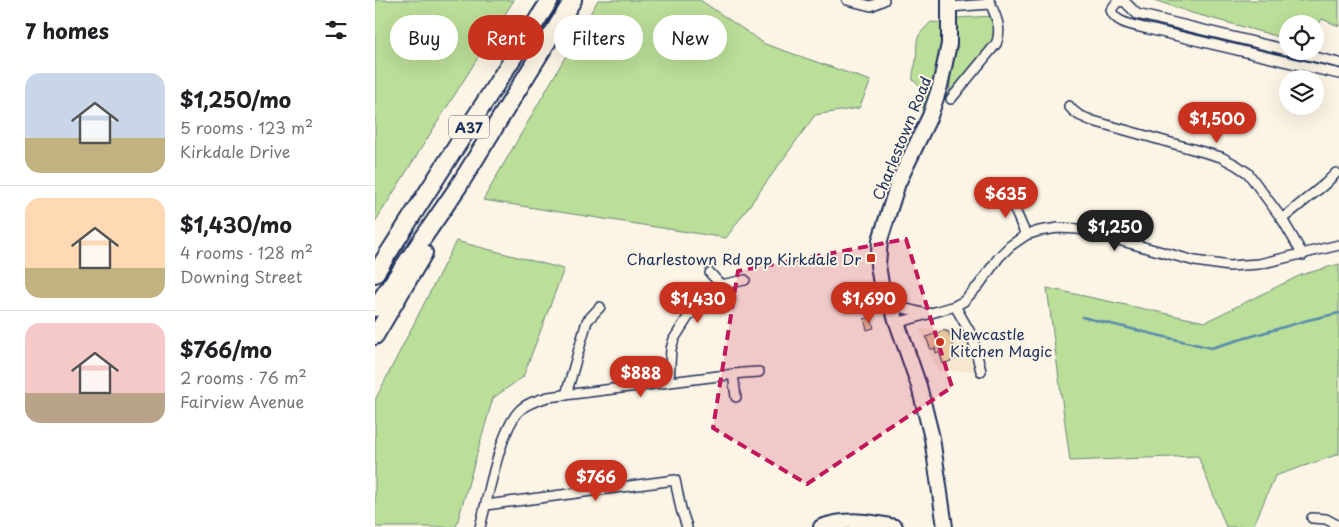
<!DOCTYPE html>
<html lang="en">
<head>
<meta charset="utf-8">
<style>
  :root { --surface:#fff; --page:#f6f6f6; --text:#202124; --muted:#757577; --line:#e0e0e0; --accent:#c8321e }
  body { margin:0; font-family:"Playpen Sans",sans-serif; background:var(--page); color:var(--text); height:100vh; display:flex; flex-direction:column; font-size:19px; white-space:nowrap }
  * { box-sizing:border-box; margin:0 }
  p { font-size:16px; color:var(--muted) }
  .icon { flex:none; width:28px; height:28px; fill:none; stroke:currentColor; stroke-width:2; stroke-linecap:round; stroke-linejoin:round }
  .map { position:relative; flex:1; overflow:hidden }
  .panel { display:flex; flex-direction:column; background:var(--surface); width:375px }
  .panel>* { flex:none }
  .hud { position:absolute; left:15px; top:15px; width:475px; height:45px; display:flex; gap:10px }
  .controls { position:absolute; left:904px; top:15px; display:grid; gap:10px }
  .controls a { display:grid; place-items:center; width:45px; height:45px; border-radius:50%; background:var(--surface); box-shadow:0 5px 20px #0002; font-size:25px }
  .price { position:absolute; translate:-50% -42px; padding:0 11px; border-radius:18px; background:var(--accent); color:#fff; font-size:16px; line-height:32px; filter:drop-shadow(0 1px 2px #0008) }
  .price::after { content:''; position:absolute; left:50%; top:30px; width:15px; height:11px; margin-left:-8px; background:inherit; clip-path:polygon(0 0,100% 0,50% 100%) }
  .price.selected { background:#222; color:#fff }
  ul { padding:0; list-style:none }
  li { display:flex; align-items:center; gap:15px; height:125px; padding:0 25px }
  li+li { border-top:1px solid var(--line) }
  li span { display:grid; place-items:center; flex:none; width:140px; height:100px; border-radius:15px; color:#555 }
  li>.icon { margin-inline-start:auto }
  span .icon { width:60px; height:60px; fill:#fffc; stroke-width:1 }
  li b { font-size:21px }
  h2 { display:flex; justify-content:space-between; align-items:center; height:60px; padding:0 25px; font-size:21px }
  .chip { padding:0 18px; border-radius:22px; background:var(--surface); box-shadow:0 5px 20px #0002; font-size:18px; line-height:45px }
  .chip.selected { background:var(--accent); color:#fff }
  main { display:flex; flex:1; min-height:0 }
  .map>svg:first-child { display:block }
</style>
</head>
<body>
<main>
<section class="panel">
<h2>7 homes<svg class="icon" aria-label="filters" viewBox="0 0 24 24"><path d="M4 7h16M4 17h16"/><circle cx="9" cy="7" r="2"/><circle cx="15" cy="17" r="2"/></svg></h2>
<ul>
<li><span style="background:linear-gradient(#c9d6e8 65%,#c2b280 0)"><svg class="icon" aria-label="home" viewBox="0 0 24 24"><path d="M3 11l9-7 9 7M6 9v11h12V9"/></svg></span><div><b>$1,250/mo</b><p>5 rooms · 123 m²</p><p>Kirkdale Drive</p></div></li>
<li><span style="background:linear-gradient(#ffd9b3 70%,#c2b280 0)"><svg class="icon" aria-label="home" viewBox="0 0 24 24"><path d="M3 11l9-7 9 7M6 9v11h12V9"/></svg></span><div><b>$1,430/mo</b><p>4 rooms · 128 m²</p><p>Downing Street</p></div></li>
<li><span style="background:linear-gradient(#f6c9c9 70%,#b9a48a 0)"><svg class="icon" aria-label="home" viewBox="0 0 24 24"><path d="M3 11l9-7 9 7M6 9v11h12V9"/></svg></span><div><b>$766/mo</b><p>2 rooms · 76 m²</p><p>Fairview Avenue</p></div></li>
</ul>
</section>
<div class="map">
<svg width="964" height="527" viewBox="0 0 964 527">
  <rect width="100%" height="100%" fill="#fcf5e5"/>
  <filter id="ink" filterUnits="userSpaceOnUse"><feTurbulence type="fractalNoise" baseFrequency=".02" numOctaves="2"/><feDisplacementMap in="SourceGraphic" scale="10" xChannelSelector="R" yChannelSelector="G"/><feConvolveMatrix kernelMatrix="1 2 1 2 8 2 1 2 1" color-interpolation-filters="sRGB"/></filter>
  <g filter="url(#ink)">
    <polygon fill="#f6e7ce" points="588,328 601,371 563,371 545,329"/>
    <g fill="#bbde98" stroke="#6b867b">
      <polygon points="0,0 139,0 0,222"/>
      <polygon points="223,0 325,0 390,44 496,81 484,108 440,115 351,238 108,200"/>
      <polygon points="779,0 921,0 922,2 929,0 964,0 964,26 947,19 940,31 940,24 912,24 912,39 817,13"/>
      <polygon points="619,16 624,39 574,94 581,18"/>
      <path d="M556,22L570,23L571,44L550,112L547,111L550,92L538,80C537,72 540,68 541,60C543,37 538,40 556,22Z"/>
      <polygon points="81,241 189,269 148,377 118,398 81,527 0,527 0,400"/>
      <polygon points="964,264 964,454 900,476 878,527 851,527 823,456 695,461 672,288 830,322 926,275"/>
    </g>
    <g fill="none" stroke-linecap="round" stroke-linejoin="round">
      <polyline stroke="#588bad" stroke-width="2.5" points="707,317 836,348 933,320 964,313"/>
    </g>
    <g fill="#e9c69a" stroke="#1b2f5e">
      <polygon points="496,317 499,328 492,330 489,319"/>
      <polygon points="570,330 571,332 573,331 583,358 568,364 564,352 561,353 560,348 556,350 551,337"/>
    </g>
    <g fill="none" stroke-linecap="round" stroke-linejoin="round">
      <g stroke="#1b2f5e" stroke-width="12">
        <g id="street">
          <polyline points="472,0 496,6 509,0"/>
          <polyline points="574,7 615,4"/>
          <path d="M912,50L762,14L749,1L742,2L736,10C740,23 758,25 769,28L964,74"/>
          <polyline points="916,51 964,63"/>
          <path d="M576,99L621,44C628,28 620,15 614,0"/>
          <path d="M694,106C700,115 708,117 718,121L846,157L861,165L873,173L907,219L928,255"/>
          <polyline points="633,194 651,235"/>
          <polyline points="907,219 950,184 961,173"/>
          <polyline points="335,273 346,285"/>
          <polyline points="580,306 597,336 606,371"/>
          <polyline points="516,307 528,308 552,314"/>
          <polyline points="522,323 580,306 589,301 604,285 624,257 635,246 651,235 664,231 683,228 703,229 820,261 854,266 884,264 964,245"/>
          <polyline points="358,374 361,397"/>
          <polyline points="294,382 296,349 299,339 313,317 346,285 370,280"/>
          <polyline points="191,395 212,321 225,307"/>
          <polyline points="111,505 300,480 306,509 312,527"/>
          <polyline points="937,518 951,519 964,526"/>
          <path d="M105,527C113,498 125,429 145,410C152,403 163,400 173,397L368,373L384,372"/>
        </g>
      </g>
      <g stroke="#1b2f5e" stroke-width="18">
        <g id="primary">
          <polyline points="516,296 516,305 544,386 557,438 570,527"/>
          <polyline points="516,305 508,296 507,290 503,265 505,240 523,183 555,116 565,86 574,44 574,0"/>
          <path d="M446,527C471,518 494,521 520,527"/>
        </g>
      </g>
      <g stroke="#1b2f5e" stroke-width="20">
        <g id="highway">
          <polyline points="0,274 175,0"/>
          <polyline points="0,308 83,187 198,0"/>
          <polyline points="0,336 49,253"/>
        </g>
      </g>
      <use href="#street" stroke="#fcf5e5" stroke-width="9"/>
      <use href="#primary" stroke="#fcf5e5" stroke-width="14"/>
      <use href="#highway" stroke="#fcf5e5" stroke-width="16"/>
    </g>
  </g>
  <path fill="#c2185b" fill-opacity="0.2" stroke="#c2185b" stroke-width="4" stroke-dasharray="10 6" stroke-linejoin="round" d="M531,239L577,387L432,484L338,428L363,271Z"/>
  <g fill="#c8321e" stroke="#fcf5e5" stroke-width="2">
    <rect x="491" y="253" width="10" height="10" rx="2.5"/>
    <circle cx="565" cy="342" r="5"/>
  </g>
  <g text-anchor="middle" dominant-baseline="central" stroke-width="4" stroke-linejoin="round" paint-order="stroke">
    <rect fill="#fcf5e5" stroke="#5e6a86" stroke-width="1" x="74" y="115.5" width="40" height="23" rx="4"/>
    <g font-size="14" font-weight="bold" fill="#1b2f5e">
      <text x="94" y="127">A37</text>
    </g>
    <g font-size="15" fill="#1b2f5e" stroke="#fcf5e5">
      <text transform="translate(526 138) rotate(-68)">Charlestown Road</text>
    </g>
    <g font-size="15" fill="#1b2f5e" stroke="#fcf5e5" text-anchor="end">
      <text x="486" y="258">Charlestown Rd opp Kirkdale Dr</text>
      <text x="575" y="333" text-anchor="start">Newcastle<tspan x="575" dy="17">Kitchen Magic</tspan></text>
    </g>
  </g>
</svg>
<div class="controls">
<a><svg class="icon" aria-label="locate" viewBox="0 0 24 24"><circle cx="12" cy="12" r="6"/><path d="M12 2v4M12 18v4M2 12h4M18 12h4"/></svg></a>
<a><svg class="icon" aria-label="layers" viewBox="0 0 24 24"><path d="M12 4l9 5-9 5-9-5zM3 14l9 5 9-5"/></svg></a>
</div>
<b class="price" style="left:842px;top:144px">$1,500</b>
<b class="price" style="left:631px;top:219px">$635</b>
<b class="price selected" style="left:740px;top:252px">$1,250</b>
<b class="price" style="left:323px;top:324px">$1,430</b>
<b class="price" style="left:494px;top:324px">$1,690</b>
<b class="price" style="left:266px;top:398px">$888</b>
<b class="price" style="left:221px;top:502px">$766</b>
<div class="hud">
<a class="chip">Buy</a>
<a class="chip selected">Rent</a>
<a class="chip">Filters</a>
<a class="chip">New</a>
</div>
</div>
</main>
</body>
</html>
